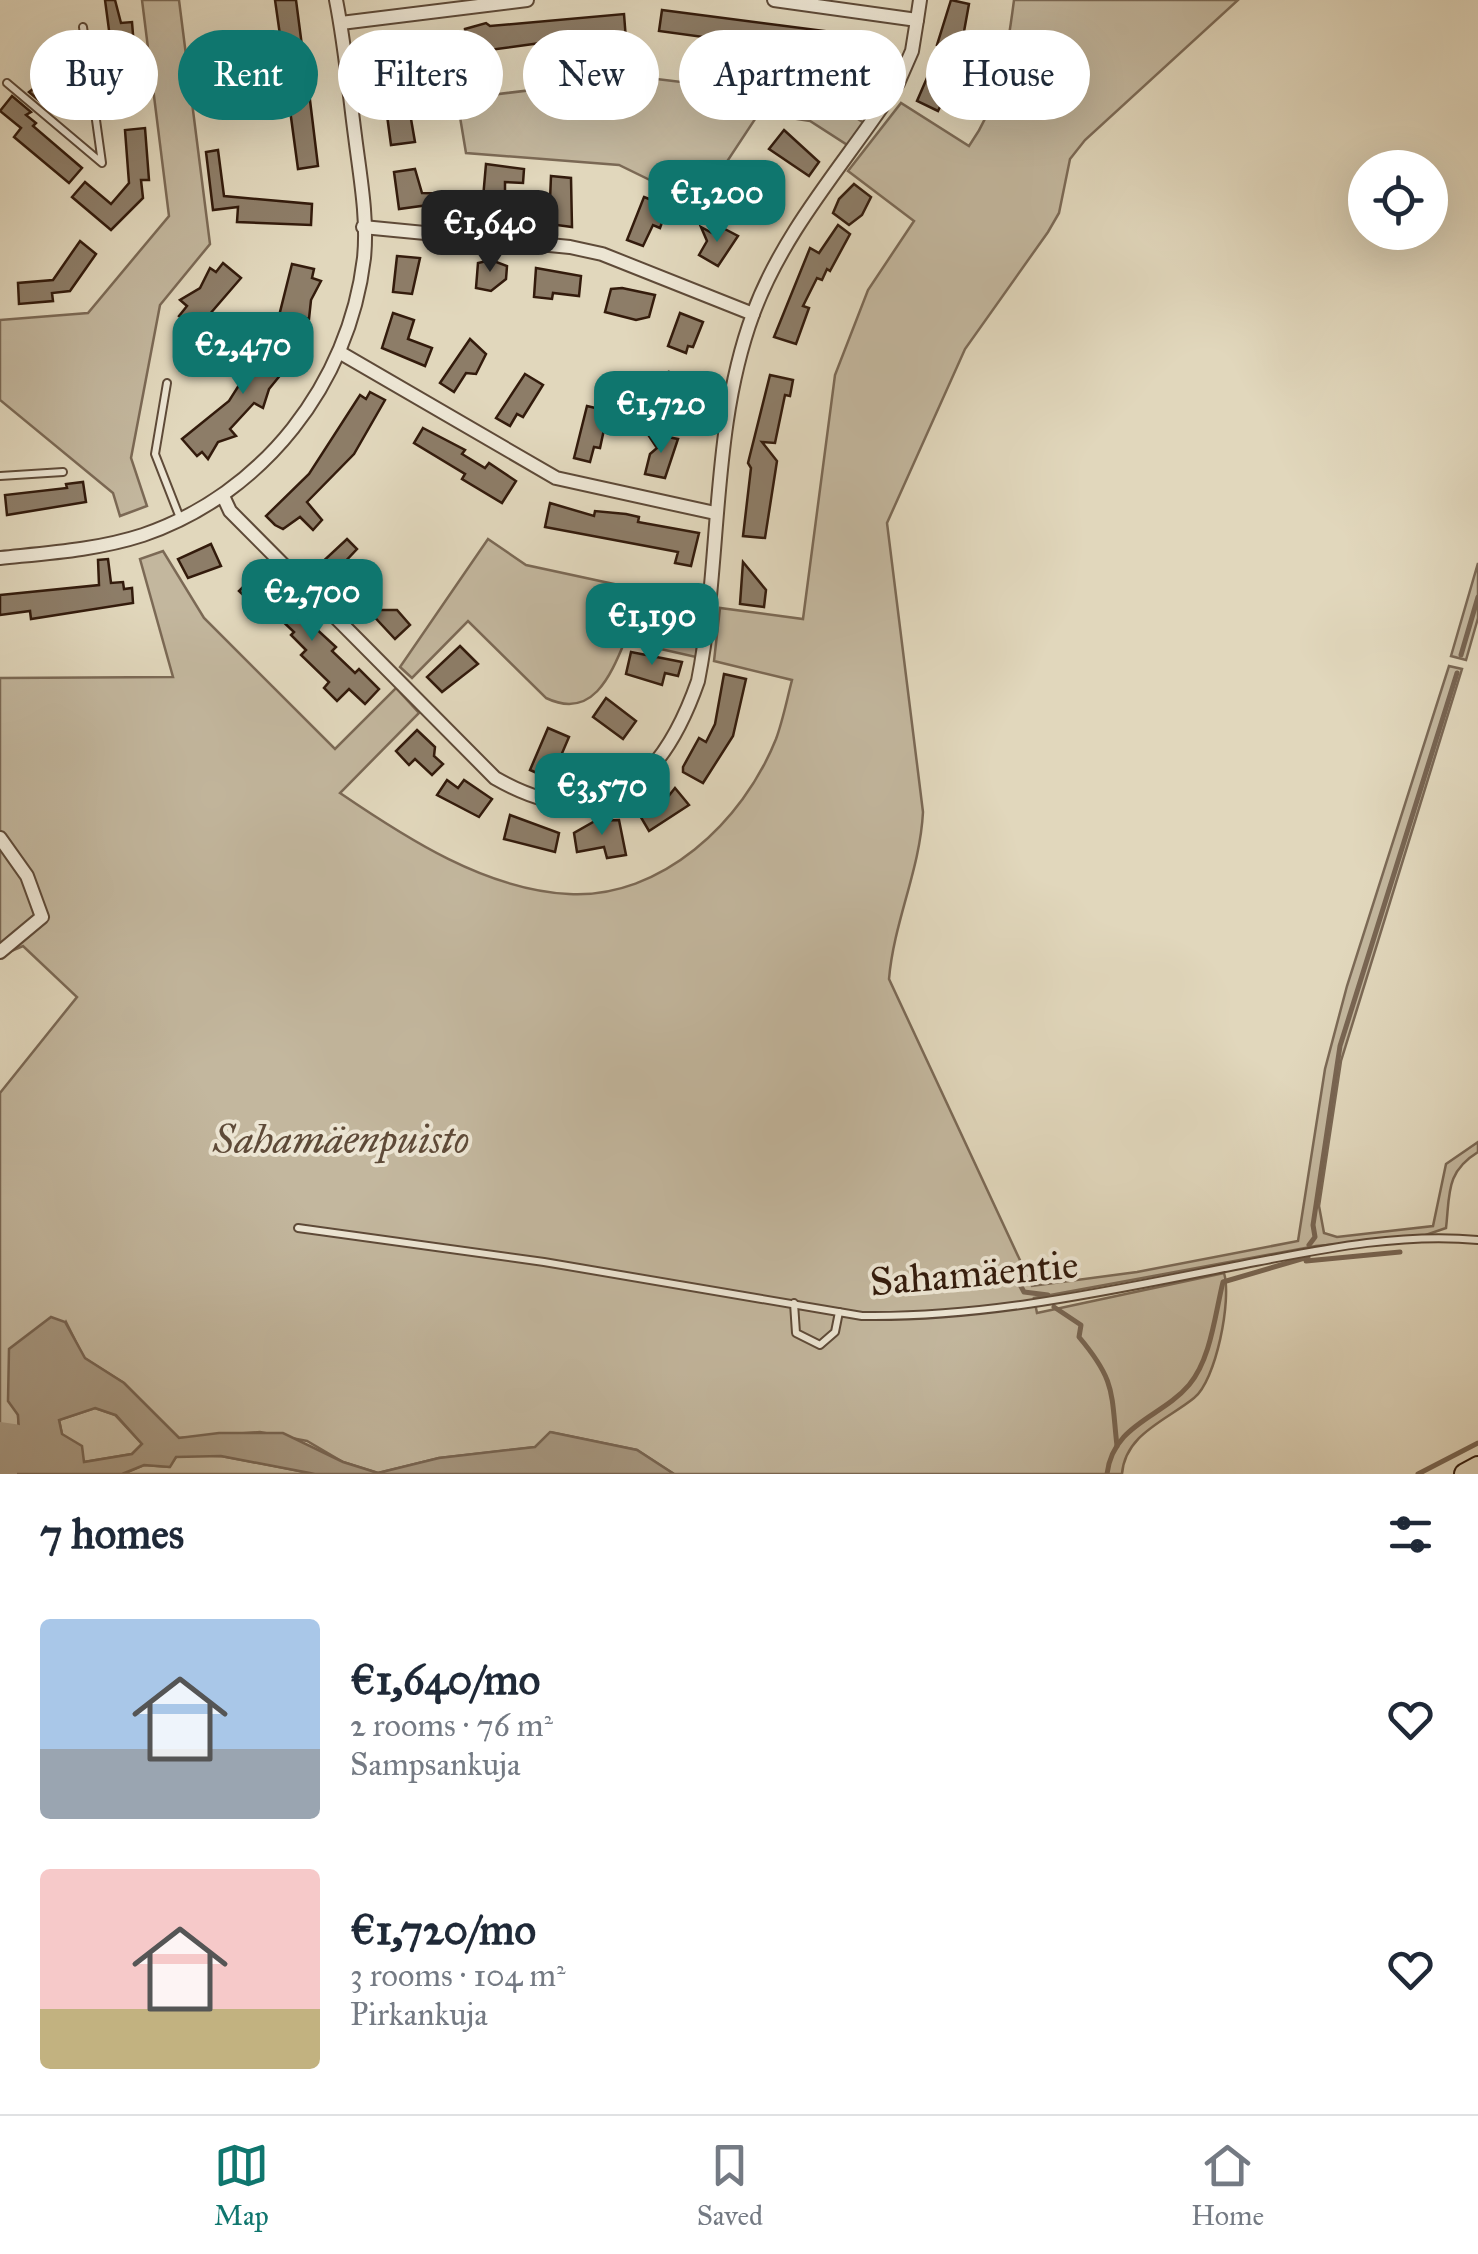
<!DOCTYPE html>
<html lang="en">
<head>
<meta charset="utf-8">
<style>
  :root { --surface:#fff; --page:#f6f6f7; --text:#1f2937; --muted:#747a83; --line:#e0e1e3; --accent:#0f766e }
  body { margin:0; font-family:"IM FELL Great Primer",serif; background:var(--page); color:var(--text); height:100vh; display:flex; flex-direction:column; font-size:38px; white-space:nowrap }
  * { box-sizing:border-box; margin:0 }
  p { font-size:32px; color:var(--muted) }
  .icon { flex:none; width:55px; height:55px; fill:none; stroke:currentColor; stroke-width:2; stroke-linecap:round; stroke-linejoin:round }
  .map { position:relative; height:1474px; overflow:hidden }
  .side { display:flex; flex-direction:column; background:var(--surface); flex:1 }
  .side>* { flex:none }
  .top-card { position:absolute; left:30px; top:30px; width:1420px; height:90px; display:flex; gap:20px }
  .tools { position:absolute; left:1348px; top:150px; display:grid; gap:20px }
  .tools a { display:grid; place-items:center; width:100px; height:100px; border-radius:50%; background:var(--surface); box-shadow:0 10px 40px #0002; font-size:50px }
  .price { position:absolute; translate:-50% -85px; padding:0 22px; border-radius:20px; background:var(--accent); color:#fff; font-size:32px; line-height:65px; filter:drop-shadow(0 2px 5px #0008) }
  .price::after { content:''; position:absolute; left:50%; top:60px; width:30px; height:22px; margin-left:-15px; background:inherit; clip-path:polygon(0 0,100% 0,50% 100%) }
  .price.active { background:#222; color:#fff }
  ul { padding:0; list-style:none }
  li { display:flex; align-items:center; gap:30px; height:250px; padding:0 40px }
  li span { display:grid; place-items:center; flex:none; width:280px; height:200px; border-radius:10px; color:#555 }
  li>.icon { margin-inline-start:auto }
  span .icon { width:120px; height:120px; fill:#fffc; stroke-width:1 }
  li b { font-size:42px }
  h2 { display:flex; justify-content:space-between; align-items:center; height:120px; padding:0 40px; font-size:42px }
  .pill { padding:0 35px; border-radius:45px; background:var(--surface); box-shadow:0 10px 40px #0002; font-size:35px; line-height:90px }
  .pill.active { background:var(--accent); color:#fff }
  .tabs { display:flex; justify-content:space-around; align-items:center; height:140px; border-top:2px solid var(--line); background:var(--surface); font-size:28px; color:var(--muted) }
  .tabs a { display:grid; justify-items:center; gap:5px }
  .tabs .active { color:var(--accent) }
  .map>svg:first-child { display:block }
</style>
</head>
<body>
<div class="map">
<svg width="1478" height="1474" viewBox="0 0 1478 1474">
  <rect width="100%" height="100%" fill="#e1d7bc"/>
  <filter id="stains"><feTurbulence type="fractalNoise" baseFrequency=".002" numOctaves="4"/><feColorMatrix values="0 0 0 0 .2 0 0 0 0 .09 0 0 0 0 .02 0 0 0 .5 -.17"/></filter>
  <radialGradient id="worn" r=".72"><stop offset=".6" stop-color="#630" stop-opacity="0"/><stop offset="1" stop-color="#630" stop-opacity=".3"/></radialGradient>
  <g fill="#c3b79e" stroke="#7b6955" stroke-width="2.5">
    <polygon points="142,0 179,0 210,244 160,305 131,458 147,506 120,516 113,493 0,400 0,320 88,313 169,216"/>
    <path d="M1014,0H1238L1085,140L1070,159L1059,213L1048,232L965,349L887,523L923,812C920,870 894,921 889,979L1032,1286L1137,1272L1298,1241L1325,1069L1347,986L1449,666L1462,669L1341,1061L1319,1206L1324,1233L1337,1237L1433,1226L1446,1164L1478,1142V1152C1445,1172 1450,1195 1446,1228L1417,1238L1316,1246L1034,1298L1037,1313L1224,1273C1232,1299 1216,1381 1194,1398C1167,1420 1125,1434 1122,1474H674L637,1450L551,1432L536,1447L439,1458L378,1473L343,1462L307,1441L260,1432L179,1438L124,1383L84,1358L66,1322L18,1415L20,1448L14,1439L0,1437V1093L77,997L23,946L0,956V678L173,677L140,559L163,551L204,618L335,749L396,688L419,713L340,793C406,838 486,890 569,894C661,899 743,822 776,739C783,720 787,699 792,680L714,661L720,608L803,619L835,375L868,290L914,221L848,171L901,103L969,146C1001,101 1007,54 1014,0Z"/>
    <polygon points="640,77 829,100 867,125 849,146 810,121 759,113 699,204 619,165 466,153 457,99"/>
    <path d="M488,539L526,565L702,603L696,657L625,641C610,677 592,720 546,698L468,621L412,678L400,667Z"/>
    <polygon points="1478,563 1478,618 1466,660 1451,656"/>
    <polygon points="95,1408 115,1415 142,1444 132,1454 84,1462 62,1434 59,1420"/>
    <polygon points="187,1455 221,1456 315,1474 123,1474 144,1465 169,1467 176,1457"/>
  </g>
  <path fill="#a69780" stroke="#786552" stroke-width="2.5" fill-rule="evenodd" d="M51,1317L65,1322L85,1358L124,1383L179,1438L219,1433H283L343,1462L378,1473L439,1458L535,1447L550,1432L637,1450L674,1474H315L221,1456L176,1457L170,1467L144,1465L122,1474H2L0,1454L20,1448L18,1415L8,1401L9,1349ZM95,1408L116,1415L142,1444L132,1454L84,1462L82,1446L62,1434L59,1420Z"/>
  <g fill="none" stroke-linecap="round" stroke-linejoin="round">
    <g stroke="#786552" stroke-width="5">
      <polyline points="1461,655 1478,597"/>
      <polyline points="1309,1245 1315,1237 1313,1225 1340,1046 1457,673"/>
      <polyline points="1306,1261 1400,1252"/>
      <polyline points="1011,1268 1024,1292 1048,1295"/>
      <path d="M1054,1307L1081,1325L1079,1337C1116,1381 1111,1392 1117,1446"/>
      <path d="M1107,1474C1113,1424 1161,1418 1189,1385C1211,1359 1215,1314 1223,1282L1308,1257"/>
      <polyline points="1418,1474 1478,1443"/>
    </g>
    <polyline stroke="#a69780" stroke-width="30" points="0,1437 14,1439 20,1448 0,1454 2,1474"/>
  </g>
  <g fill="#8d7d68" stroke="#331b0c" stroke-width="2.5">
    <polygon points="105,0 115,0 121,23 132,22 138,96 118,98"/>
    <polygon points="275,0 296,0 302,46 282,49"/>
    <polygon points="951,0 969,4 957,70 938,111 917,101 930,71 939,76 952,49 937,45"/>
    <polygon points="662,10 855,35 892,53 890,65 855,58 854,64 841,62 842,56 659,31"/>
    <polygon points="624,14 627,53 611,55 605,36 565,41 566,53 550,55 548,42 482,51 466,39 465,29 486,23 490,26"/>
    <polygon points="441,32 443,46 412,50 406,59 407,72 403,73 415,142 391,145 377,41"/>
    <polygon points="69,61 72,66 79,61 83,74 56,90 59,95 43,104 29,92"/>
    <polygon points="265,66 268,87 198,96 195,76"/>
    <polygon points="309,92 318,166 298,169 288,95"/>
    <polygon points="12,96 31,112 26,115 36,123 33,126 82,168 69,183 14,137 21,128 0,111"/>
    <polygon points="145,128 149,180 141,180 143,198 111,230 72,197 85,182 111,204 129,183 125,130"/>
    <polygon points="784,130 819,162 809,176 769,149"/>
    <polygon points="218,150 224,196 312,204 311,225 237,222 238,207 213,210 206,152"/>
    <polygon points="486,164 524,169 523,183 505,182 505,224 481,221"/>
    <polygon points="748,168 780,190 772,213 735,191"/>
    <polygon points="415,169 422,193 458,194 457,210 443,210 443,203 399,209 394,172"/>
    <polygon points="551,176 571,178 572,227 549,224"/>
    <polygon points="854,184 871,197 862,215 849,225 833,213 839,199"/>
    <polygon points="644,197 662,204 659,212 665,214 660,228 653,225 643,246 627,240"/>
    <polygon points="838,225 850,234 830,271 827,269 822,280 817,278 803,306 809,308 796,344 774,337 810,248 819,253"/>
    <polygon points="719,226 738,236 718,266 699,255 707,241 701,227 714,234"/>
    <polygon points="80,241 96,254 70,291 52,293 53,301 19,304 18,283 53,280"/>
    <polygon points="397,256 420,258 412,294 393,292"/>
    <polygon points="491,260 507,266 506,279 491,291 476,288 478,263"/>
    <polygon points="223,263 241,278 196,330 179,316 187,306 180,300 200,288 210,268 216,272"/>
    <polygon points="292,264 314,269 312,278 321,281 311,300 309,319 302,317 299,326 278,320"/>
    <polygon points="536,268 581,276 579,296 553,293 552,299 534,297"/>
    <polygon points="622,288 655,295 649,317 636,320 605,312 611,289"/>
    <polygon points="393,313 414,320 408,339 432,348 425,366 382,348"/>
    <polygon points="680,313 703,322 693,347 688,346 686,353 668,346"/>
    <polygon points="272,333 291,345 287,352 295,357 269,389 263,408 254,403 230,429 236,436 218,442 208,459 202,452 197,456 182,439 229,401"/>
    <polygon points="470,339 486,354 476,374 466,373 454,392 440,383"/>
    <polygon points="669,372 694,378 684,417 664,411"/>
    <polygon points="525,374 543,385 523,417 517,414 510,426 496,418"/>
    <polygon points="770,375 793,380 790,396 785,395 775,443 762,442 777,461 765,538 743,536 751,468 748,463"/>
    <polygon points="370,392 385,400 354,454 307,502 322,520 313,530 300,517 283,529 275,525 266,516 309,474 360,395 366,399"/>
    <polygon points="587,406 608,411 600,448 594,447 590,462 574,458"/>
    <polygon points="423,428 465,450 462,454 485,468 489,463 516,481 502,503 462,479 465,474 414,443"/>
    <polygon points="647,433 678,439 665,478 645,474 650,454 657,448"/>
    <polygon points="83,482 86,502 7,515 5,495 67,488 66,484"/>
    <polygon points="550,503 594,516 595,511 626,514 639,517 638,522 699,533 691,566 675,563 678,552 545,527"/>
    <polygon points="347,539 357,549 342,565 380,602 371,610 397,610 410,625 395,639 353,594 345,588 342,591 317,567"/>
    <polygon points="211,544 221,566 188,578 178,559"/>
    <polygon points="108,559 111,583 123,582 124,589 132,588 133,603 31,619 30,611 0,615 0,595 99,585 98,560"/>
    <polygon points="743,562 766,590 764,607 740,604"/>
    <polygon points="250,580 256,587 261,581 273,589 336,647 332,651 355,673 359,669 379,689 365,704 349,689 337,701 324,688 329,682 301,655 306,650 291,635 294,632 275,614 270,619 262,613 239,591"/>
    <polygon points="460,646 478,664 442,692 427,677"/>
    <polygon points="631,652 682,662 678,676 665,673 662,685 626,674"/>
    <polygon points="724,674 746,679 733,736 703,783 683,772 683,767 699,738 706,742 715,724"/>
    <polygon points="606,698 636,721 623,739 593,717"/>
    <polygon points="548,728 569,737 551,779 530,770"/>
    <polygon points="417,730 435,747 434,756 443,764 432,775 415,759 409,765 396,751"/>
    <polygon points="447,780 458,788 464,780 492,799 479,817 437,795"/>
    <polygon points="675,788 689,805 649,831 636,809 662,792 667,798"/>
    <polygon points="510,815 559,833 555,852 504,839"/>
    <polygon points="619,820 626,855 607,858 604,847 577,852 574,833 595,821"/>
  </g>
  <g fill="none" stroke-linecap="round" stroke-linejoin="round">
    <g stroke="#5e4a38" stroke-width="10">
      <g id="lane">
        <polyline points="7,83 102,163 83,27"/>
        <polyline points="167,383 155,454 180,518"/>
        <polyline points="0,476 63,472"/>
        <path d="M298,1228L544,1262L862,1316C987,1318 1112,1290 1235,1266C1313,1251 1398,1232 1478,1240"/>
        <polyline points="794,1303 796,1333 820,1345 835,1332 839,1312"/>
      </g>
    </g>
    <g stroke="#5e4a38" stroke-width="16">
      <g id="street">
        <polyline points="774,0 917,20 920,0"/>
        <polyline points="341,23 527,0"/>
        <polyline points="363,227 570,247 602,254 753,314"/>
        <polyline points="339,352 556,478 715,513"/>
        <path d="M223,496L230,511L495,778C601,839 662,784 698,681C722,560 710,431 753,314C785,227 849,159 898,83L912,51L917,20"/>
        <path d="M0,558C48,553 97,550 143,535C263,494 349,384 364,258C368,218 360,176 355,136C349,91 345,45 336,0"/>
        <polyline points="0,838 27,876 42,917 0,952"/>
      </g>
    </g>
    <g stroke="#331b0c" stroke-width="24">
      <polyline id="primary" points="1465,1474 1478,1467"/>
    </g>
    <use href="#lane" stroke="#ece5d3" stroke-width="6"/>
    <use href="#street" stroke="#ece5d3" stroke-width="12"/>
    <use href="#primary" stroke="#e1d7bc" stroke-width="20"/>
  </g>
  <g text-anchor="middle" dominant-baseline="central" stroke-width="8" stroke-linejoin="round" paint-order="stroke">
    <g font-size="40" font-style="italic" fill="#5e4a38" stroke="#ece5d3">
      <text x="341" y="1139">Sahamäenpuisto</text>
    </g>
    <g font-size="40" fill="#331b0c" stroke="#ece5d3">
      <text transform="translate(974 1273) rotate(-5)">Sahamäentie</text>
    </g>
  </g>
  <rect width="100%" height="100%" filter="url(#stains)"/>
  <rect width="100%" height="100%" fill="url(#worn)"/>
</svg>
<div class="tools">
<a><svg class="icon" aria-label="locate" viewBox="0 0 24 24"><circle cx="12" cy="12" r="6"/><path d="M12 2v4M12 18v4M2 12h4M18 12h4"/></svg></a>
</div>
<b class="price" style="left:717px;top:245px">€1,200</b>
<b class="price active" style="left:490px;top:275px">€1,640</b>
<b class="price" style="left:243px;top:397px">€2,470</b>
<b class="price" style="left:661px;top:456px">€1,720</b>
<b class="price" style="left:312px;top:644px">€2,700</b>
<b class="price" style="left:652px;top:668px">€1,190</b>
<b class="price" style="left:602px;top:838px">€3,570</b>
<div class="top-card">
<a class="pill">Buy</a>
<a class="pill active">Rent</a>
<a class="pill">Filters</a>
<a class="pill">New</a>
<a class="pill">Apartment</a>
<a class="pill">House</a>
</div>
</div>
<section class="side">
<h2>7 homes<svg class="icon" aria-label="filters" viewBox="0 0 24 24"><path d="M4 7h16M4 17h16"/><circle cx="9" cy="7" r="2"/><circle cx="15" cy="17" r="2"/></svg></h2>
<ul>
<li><span style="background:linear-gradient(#a9c7e8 65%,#9aa5b1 0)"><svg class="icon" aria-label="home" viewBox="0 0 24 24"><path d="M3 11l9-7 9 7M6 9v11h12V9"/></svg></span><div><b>€1,640/mo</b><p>2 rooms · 76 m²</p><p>Sampsankuja</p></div><svg class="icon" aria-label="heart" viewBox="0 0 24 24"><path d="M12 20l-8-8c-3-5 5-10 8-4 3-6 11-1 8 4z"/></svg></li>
<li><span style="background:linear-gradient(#f6c9c9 70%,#c2b280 0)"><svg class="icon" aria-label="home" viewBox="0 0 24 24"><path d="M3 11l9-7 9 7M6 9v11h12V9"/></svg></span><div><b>€1,720/mo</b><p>3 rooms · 104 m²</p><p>Pirkankuja</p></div><svg class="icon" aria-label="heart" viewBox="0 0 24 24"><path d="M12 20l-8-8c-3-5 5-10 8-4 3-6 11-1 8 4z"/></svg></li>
</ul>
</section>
<nav class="tabs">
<a class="active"><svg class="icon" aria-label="map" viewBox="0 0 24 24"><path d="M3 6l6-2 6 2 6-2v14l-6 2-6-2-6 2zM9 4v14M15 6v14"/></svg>Map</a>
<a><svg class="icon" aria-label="saved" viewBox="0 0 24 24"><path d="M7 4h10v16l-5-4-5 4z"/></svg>Saved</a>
<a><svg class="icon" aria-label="home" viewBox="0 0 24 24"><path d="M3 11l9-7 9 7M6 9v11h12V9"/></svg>Home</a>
</nav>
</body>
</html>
